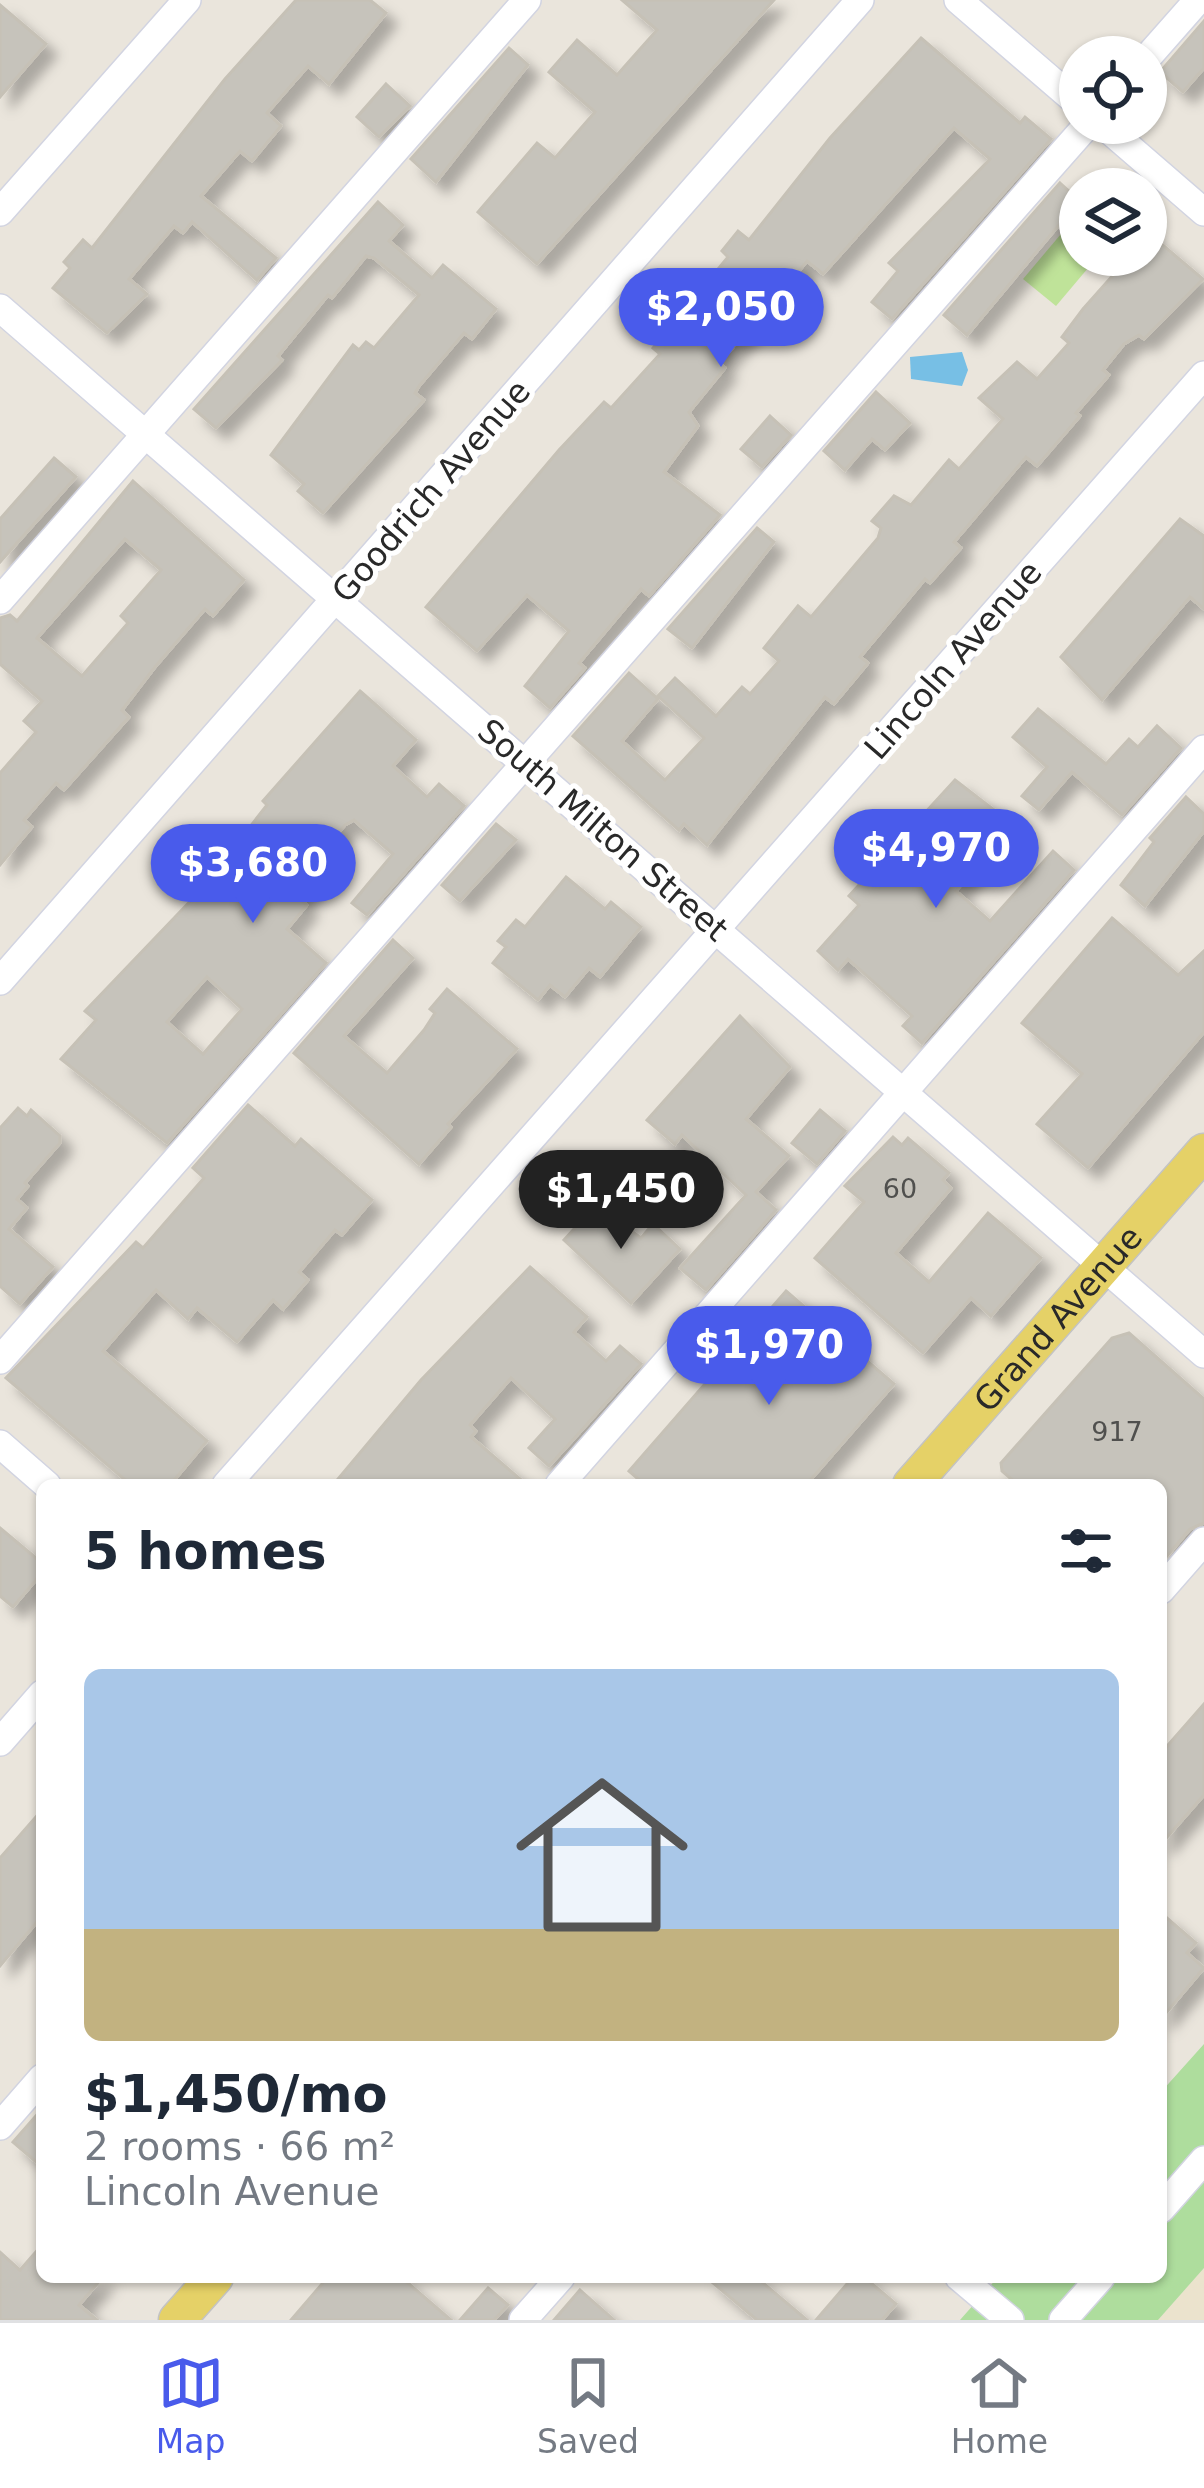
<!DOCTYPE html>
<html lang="en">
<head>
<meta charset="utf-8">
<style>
  :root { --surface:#fff; --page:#f2f2f3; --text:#1f2937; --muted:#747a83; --line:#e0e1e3; --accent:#495beb }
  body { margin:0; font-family:"DejaVu Sans",sans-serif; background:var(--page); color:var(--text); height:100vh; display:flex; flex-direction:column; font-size:45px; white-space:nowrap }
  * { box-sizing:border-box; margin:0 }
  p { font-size:39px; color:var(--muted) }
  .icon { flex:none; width:66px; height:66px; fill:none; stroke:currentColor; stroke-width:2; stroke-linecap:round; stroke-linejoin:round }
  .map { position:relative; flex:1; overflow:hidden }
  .panel { position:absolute; left:36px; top:1479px; width:1131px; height:804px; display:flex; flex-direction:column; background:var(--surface); border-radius:18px; box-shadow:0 3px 9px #0004 }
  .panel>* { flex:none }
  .fabs { position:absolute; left:1059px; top:36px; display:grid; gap:24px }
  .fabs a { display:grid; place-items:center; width:108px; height:108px; border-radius:50%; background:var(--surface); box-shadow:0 3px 9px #0004; font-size:60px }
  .price { position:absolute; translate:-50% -102px; padding:0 27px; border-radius:42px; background:var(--accent); color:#fff; font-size:39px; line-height:78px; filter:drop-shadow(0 3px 6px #0008) }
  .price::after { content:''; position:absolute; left:50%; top:72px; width:36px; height:27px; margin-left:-18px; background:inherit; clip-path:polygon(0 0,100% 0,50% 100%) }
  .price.active { background:#222; color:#fff }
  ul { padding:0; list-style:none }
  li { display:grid; align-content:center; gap:24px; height:636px; padding:0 48px }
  li span { display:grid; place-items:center; height:372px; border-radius:18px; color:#555 }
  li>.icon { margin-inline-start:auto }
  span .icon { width:216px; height:216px; fill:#fffc; stroke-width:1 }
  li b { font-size:51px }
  h2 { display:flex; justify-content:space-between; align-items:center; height:144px; padding:0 48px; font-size:51px }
  .dock { display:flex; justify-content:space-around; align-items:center; height:168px; border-top:3px solid var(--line); background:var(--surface); font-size:33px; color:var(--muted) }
  .dock a { display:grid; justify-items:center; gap:6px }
  .dock .active { color:var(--accent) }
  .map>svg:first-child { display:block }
</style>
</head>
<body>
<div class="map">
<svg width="1204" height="2320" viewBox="0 0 1204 2320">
  <defs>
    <filter id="shadow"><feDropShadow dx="11" dy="11" stdDeviation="6" flood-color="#0004"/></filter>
  </defs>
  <rect width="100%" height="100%" fill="#eae5dc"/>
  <polygon fill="#ebe3cd" points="1204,2268 1204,2320 1158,2320"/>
  <polygon fill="#aedd9d" points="1204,2044 1204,2268 1158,2320 960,2320 998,2277 1161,2277 1161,2092"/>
  <polygon fill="#bfe399" points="1061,234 1094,261 1056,306 1023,279"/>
  <polygon fill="#77bfe5" points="962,352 968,370 962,386 911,379 910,357"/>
  <g fill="#c6c3bb" stroke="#c6c1b6" stroke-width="3" fill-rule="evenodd" filter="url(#shadow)">
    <polygon points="296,0 370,0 386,13 329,84 308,66 267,113 281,126 252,161 240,151 201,196 276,258 257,280 192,222 183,233 174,226 129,279 147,294 107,333 53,288 70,268 64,262 83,240 92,248 225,79"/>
    <polygon points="622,0 774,0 537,264 478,212 537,143 555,158 595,112 549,72 577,40 617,75 657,30"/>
    <polygon points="0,5 46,44 0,97"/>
    <polygon points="1204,21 1204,68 1183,92 1160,72"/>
    <polygon points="921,38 1020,123 1025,117 1051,139 892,319 872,302 898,271 889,263 990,159 954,128 823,274 807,261 781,293 772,287 744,319 752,326 719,363 725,368 689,412 698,426 664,472 720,515 649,596 641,589 579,663 585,668 550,708 525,686 569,631 527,595 477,651 426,607 559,450 604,402 611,408 660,354 653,348 728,257 722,251 738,231 749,240 830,138"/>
    <polygon points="509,48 528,65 436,182 411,159"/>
    <polygon points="386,84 410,106 379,137 357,117"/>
    <polygon points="1060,183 1080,201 1080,211 1063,230 1058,226 967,335 944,315"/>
    <polygon points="378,202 403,225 389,241 432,278 443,265 496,309 472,339 464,333 419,386 415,393 424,400 323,513 298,491 304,484 271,455 353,345 359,350 366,342 374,348 419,295 374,258 366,256 332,298 328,295 278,356 282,360 216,428 194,409"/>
    <polygon points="1146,231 1203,279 1144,339 1139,335 1124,344 1103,370 1109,375 1076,413 1080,416 1037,466 1026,457 954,542 961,548 930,583 925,579 860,657 868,663 834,704 825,697 707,845 684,824 679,830 573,736 629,673 658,699 622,741 665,780 704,738 658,696 675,678 716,716 742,687 750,694 779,661 764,648 798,606 811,617 878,538 881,528 872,521 894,496 911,505 949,460 959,469 1003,419 979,398 1017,362 1037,379 1069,343 1062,337 1083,309 1131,255 1146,255"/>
    <polygon points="876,392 910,423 885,450 872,439 845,470 824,451"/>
    <polygon points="770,416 791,435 762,467 741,449"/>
    <polygon points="54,458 76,477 0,562 0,519"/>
    <path d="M133,481L244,580L213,616L205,609L155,667L122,710L129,717L64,790L56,783L24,820L32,827L0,865V773L36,732L24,721L42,701L0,664V618L10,615L17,621ZM125,539L161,570L121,616L128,623L82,676L37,638Z"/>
    <polygon points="1180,519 1204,536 1204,609 1190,597 1102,700 1061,657"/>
    <polygon points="757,528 774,542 692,648 668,629"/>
    <path d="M360,691L416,740L393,766L427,797L439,784L464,806L367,915L352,903L393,854L354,820L345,825L302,875L312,883L299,898L307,905L287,929L326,963L167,1143L61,1059L96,1020L85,1011L199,892L267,805L263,801ZM207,977L242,1009L203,1054L167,1022Z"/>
    <polygon points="1038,709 1106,764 1129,739 1138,747 1157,726 1181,748 1122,815 1072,772 1039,810 1022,796 1047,767 1013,737"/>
    <polygon points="955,780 1011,823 956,891 990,921 1053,851 1074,870 922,1043 903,1026 912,1016 848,959 838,970 818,951 859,905 849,896"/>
    <polygon points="1186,797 1204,814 1204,831 1145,906 1121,885 1154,842 1150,838"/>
    <polygon points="496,824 516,840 460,901 442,885"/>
    <polygon points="566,877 605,909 611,902 641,927 600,977 589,968 565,997 550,985 538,1000 493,963 506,947 498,941 516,920 525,927"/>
    <polygon points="1112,918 1178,975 1204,951 1204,1032 1088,1168 1037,1124 1082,1074 1022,1023"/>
    <polygon points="393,940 413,958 344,1036 387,1073 424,1030 435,1013 430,1009 447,989 517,1049 448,1124 451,1127 419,1164 294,1053"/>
    <polygon points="740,1016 790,1067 746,1119 789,1156 756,1192 776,1210 706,1290 680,1268 746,1195 682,1135 675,1144 647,1120"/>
    <polygon points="248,1105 295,1146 301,1139 372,1200 342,1235 335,1230 299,1272 308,1280 283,1309 273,1300 237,1342 197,1308 188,1319 156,1290 103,1351 207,1441 170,1485 131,1485 6,1378 136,1242 143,1248 204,1178 193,1168"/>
    <polygon points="18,1108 27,1116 31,1110 60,1136 60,1143 25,1183 28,1186 17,1199 27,1208 9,1229 53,1267 20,1304 0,1286 0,1128"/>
    <polygon points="820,1110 845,1131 817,1164 792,1143"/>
    <polygon points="893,1137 902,1145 908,1138 949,1173 943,1180 951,1188 896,1253 929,1282 988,1213 1041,1258 991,1316 971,1298 923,1353 815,1258 864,1202 845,1186"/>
    <polygon points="596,1205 641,1238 653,1224 680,1249 631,1303 564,1240"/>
    <polygon points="530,1267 587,1317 574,1332 606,1361 620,1346 641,1364 571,1442 549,1466 529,1448 555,1419 511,1378 470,1425 476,1431 471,1437 527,1485 333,1485 421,1380"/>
    <polygon points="786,1291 894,1384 806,1485 645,1485 629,1471"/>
    <polygon points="1129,1333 1204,1399 1204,1523 1190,1529 1161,1563 1161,1485 1018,1485 1002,1471 1001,1463 1112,1338"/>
    <polygon points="0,1528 42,1563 42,1573 13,1607 0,1596"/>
    <polygon points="1204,1704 1204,1795 1161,1844 1161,1753"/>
    <polygon points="42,1810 42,1916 0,1966 0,1858"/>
    <polygon points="1161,1913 1196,1943 1187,1953 1204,1968 1161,2019"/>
    <polygon points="42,2109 42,2167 13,2142"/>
    <polygon points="42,2245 42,2277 103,2277 79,2305 97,2320 0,2320 0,2252 20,2270"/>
    <polygon points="328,2277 401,2277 451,2320 291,2320"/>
    <polygon points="706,2277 756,2277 807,2320 757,2320"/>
    <polygon points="853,2277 864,2277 896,2304 882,2320 816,2320"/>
    <polygon points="488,2288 508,2305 494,2320 460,2320"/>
    <polygon points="580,2290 614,2320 554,2320"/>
  </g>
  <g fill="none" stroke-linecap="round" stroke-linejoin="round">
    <g stroke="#d2d4e1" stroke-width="30">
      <g id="minor">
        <polyline points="958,0 1080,105"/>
        <polyline points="1146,59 1198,0"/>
        <polyline points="1101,123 1204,212"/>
        <polyline points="0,212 187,0"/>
        <polyline points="0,308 1204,1354"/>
        <polyline points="0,600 527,0"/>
        <polyline points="0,981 860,0"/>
        <polyline points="0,1360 1089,123"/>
        <polyline points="0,1444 47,1485"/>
        <polyline points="226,1485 1204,375"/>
        <polyline points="559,1485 1204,749"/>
        <polyline points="1161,1590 1204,1541"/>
        <polyline points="0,1742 42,1694"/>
        <polyline points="0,2126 42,2078"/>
        <polyline points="1161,2209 1204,2160"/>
        <polyline points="959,2277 1010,2320"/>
        <polyline points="523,2320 561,2277"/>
        <polyline points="1063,2320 1101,2277"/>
      </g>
    </g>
    <g stroke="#c3c3c3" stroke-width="39">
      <g id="major">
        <path id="s1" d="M911,1485L1204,1152"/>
        <polyline points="177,2320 215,2277"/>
      </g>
    </g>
    <use href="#minor" stroke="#fff" stroke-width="27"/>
    <use href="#major" stroke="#e5d167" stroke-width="36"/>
  </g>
  <g text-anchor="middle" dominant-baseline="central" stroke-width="10" stroke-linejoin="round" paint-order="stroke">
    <g font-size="27" fill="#50504e">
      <text x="900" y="1188">60</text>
      <text x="1117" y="1431">917</text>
    </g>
    <g font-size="33" fill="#292929" stroke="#fff">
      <text transform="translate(431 491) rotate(-49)">Goodrich Avenue</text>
      <text transform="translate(953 660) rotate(-49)">Lincoln Avenue</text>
      <text transform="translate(603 830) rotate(41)">South Milton Street</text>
      <text stroke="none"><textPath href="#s1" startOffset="222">Grand Avenue</textPath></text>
    </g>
  </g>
</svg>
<div class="fabs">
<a><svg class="icon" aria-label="locate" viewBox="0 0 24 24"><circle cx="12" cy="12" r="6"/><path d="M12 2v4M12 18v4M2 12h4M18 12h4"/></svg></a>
<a><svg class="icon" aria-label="layers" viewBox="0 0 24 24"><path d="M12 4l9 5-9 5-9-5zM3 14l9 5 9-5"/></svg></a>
</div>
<b class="price" style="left:721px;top:370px">$2,050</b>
<b class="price" style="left:936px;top:911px">$4,970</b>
<b class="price" style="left:253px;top:926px">$3,680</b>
<b class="price active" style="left:621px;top:1252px">$1,450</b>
<b class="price" style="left:769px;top:1408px">$1,970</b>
<section class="panel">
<h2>5 homes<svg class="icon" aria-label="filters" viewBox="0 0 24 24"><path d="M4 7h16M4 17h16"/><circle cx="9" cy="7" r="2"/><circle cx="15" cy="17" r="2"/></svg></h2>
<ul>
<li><span style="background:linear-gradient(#a9c7e8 70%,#c2b280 0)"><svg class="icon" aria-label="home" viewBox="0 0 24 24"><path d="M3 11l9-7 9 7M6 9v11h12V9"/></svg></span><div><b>$1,450/mo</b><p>2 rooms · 66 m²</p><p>Lincoln Avenue</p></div></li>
</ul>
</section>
</div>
<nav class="dock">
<a class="active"><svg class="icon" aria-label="map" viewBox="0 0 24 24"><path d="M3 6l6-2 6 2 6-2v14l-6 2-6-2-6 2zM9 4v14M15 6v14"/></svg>Map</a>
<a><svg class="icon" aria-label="saved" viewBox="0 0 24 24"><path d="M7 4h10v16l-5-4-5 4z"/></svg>Saved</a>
<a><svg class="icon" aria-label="home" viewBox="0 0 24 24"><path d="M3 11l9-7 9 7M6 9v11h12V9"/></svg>Home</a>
</nav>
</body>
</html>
